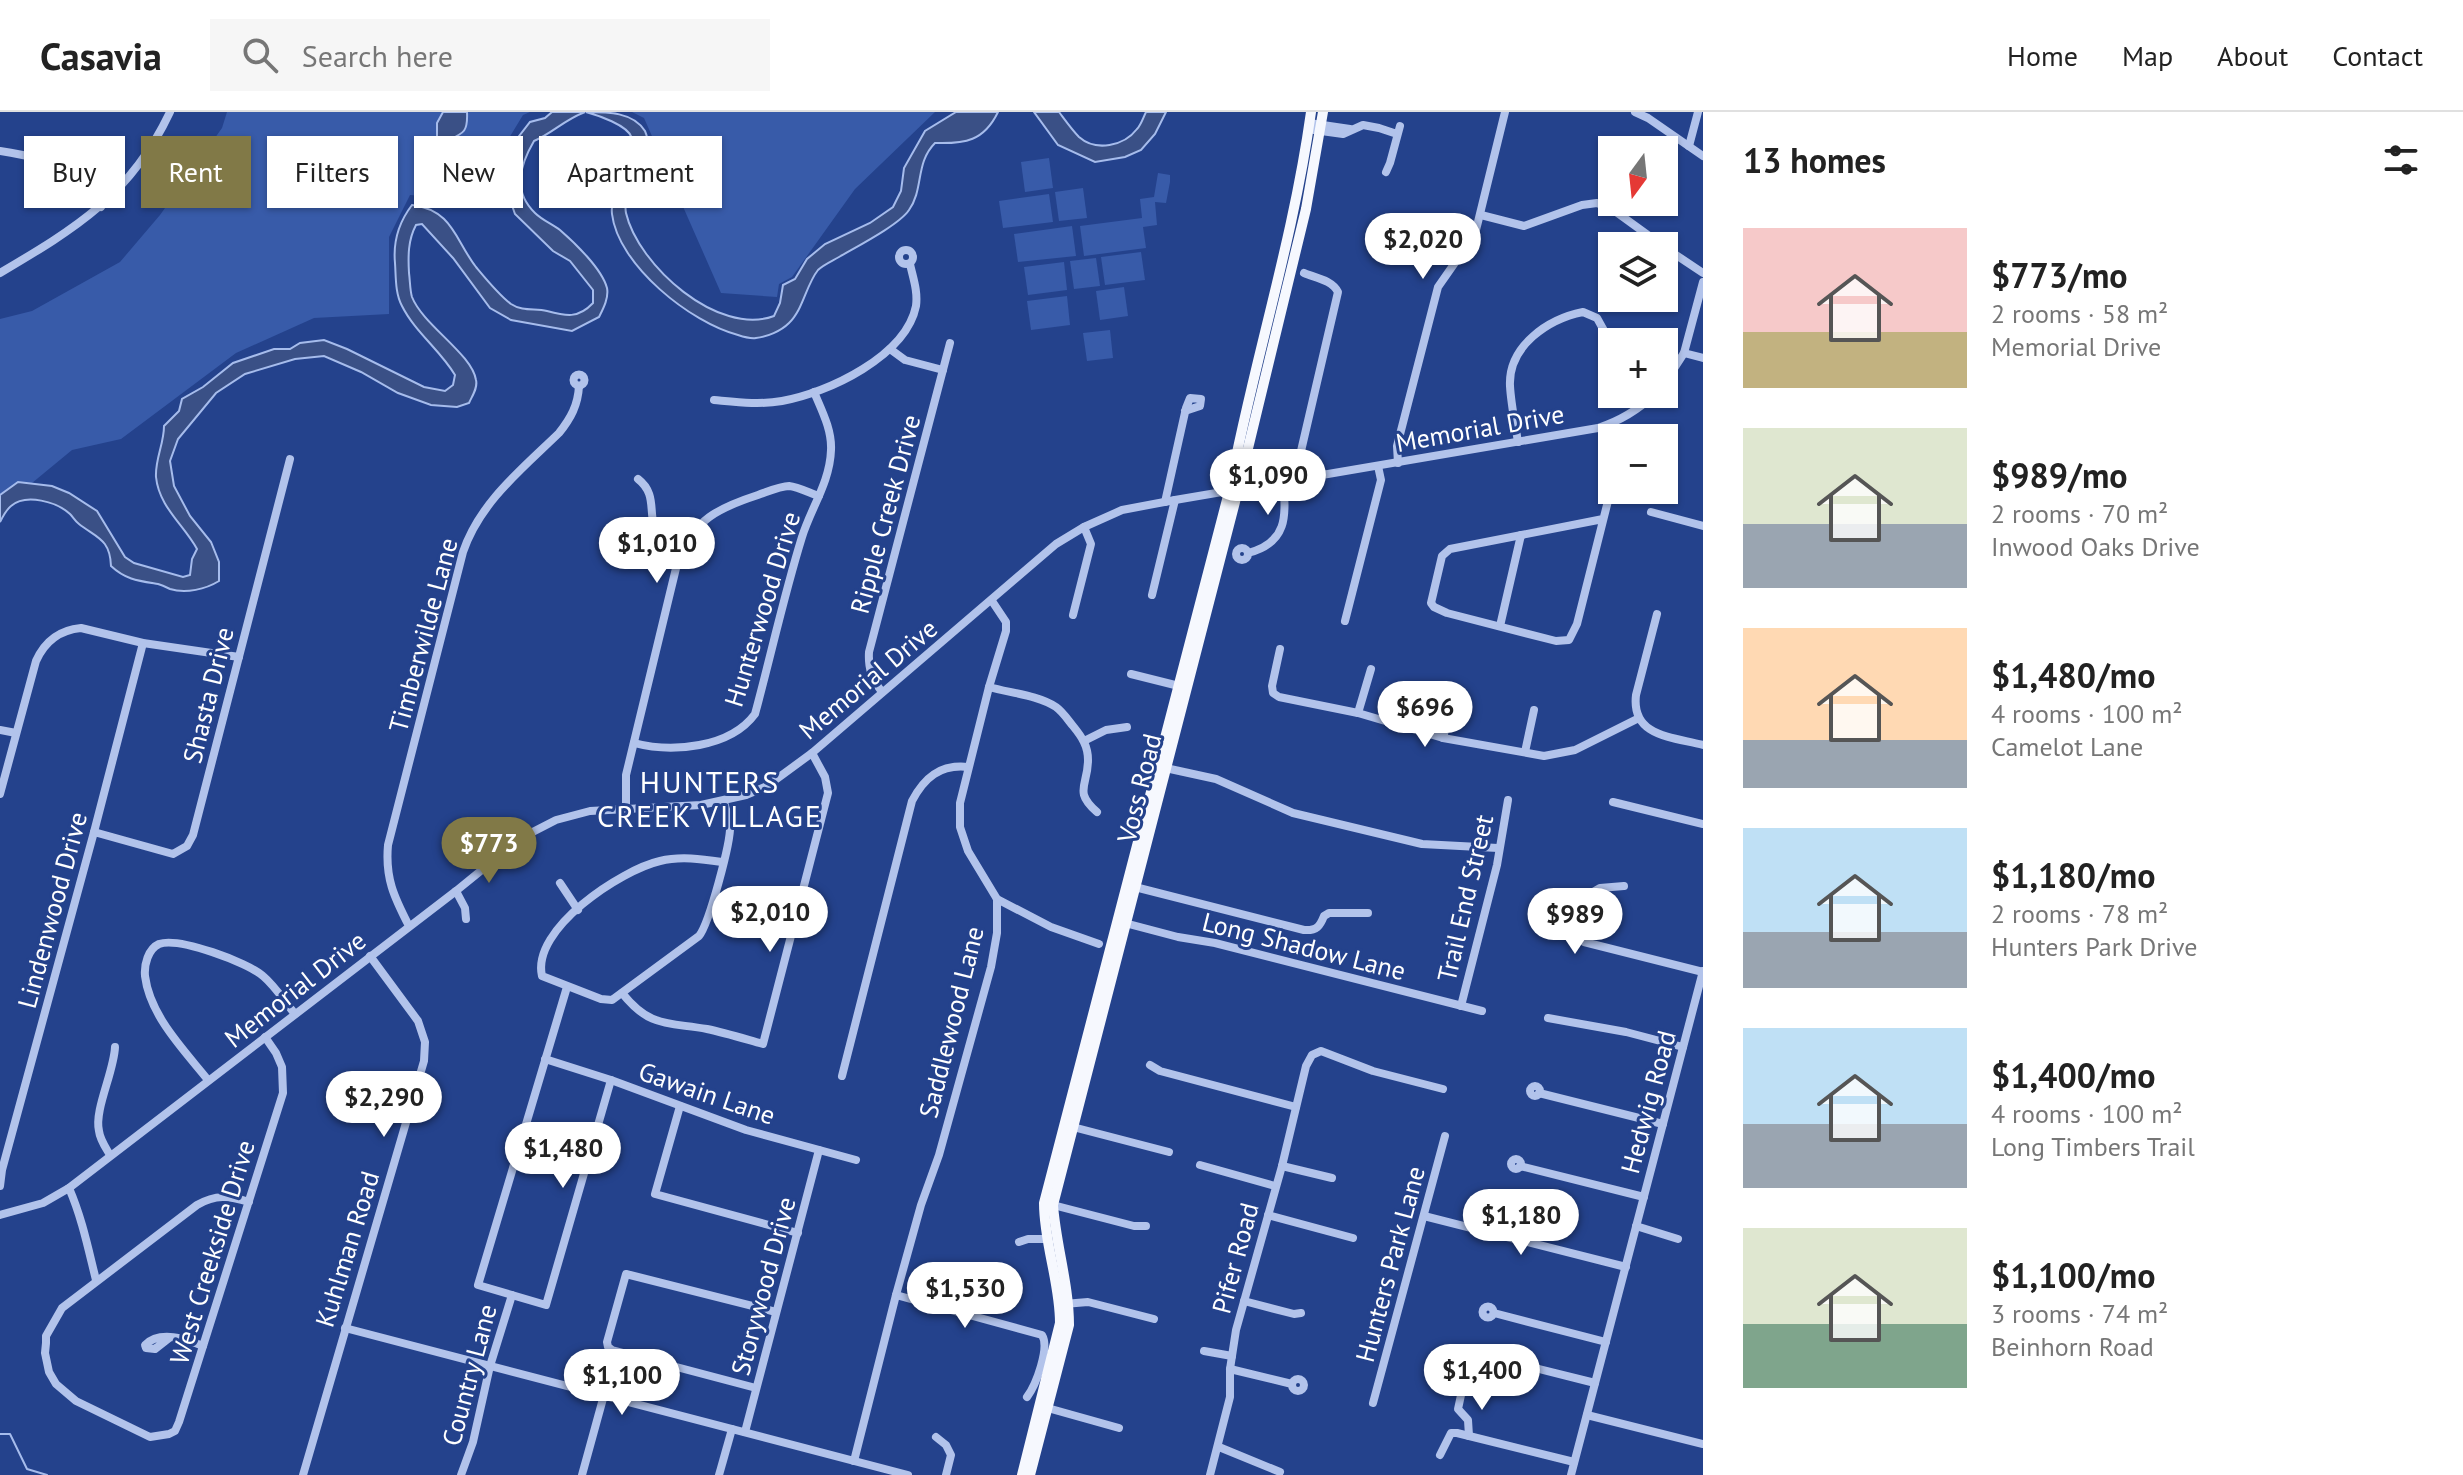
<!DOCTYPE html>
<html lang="en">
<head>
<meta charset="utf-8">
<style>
  :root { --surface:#fff; --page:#f6f6f6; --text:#222; --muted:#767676; --line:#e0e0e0; --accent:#817947 }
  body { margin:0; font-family:"PT Sans",sans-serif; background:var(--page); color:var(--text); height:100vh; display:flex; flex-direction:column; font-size:30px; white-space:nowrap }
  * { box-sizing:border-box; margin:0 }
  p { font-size:26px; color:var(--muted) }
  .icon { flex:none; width:44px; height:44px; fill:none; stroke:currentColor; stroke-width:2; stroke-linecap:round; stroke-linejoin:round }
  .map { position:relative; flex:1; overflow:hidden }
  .panel { display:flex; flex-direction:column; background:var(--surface); width:760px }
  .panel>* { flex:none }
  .top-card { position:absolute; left:24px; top:24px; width:760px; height:72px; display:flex; gap:16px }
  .needle { width:52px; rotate:195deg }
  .buttons { position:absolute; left:1598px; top:24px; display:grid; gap:16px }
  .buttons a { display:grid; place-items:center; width:80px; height:80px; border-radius:0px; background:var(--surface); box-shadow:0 2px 6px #0004; font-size:40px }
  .price { position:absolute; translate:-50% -68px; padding:0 18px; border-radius:28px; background:#fff; color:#222; font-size:26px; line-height:52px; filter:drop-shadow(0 2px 4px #0008) }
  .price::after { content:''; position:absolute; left:50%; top:48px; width:24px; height:18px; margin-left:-12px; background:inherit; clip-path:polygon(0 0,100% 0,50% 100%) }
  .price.selected { background:var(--accent); color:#fff }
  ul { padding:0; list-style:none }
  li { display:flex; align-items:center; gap:24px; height:200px; padding:0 40px }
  li span { display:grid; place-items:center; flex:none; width:224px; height:160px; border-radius:0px; color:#555 }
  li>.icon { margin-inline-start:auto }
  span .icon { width:96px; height:96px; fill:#fffc; stroke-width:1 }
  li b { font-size:34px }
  h2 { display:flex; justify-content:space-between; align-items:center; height:96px; padding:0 40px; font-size:34px }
  .tag { padding:0 28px; border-radius:0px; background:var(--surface); box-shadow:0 2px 6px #0004; font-size:28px; line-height:72px }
  .tag.selected { background:var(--accent); color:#fff }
  header { display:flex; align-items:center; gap:48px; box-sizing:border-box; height:112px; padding:0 40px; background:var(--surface); border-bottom:2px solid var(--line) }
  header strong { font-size:38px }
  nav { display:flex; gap:44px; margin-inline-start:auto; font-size:28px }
  .search { width:560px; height:72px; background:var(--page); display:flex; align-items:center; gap:20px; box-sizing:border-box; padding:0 28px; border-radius:0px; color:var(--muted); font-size:30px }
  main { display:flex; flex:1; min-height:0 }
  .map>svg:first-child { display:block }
</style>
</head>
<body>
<header>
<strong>Casavia</strong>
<div class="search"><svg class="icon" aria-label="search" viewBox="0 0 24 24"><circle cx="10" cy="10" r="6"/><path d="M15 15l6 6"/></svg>Search here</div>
<nav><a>Home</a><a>Map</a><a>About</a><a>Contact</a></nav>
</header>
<main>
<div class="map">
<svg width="1703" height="1363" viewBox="0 0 1703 1363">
  <rect width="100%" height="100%" fill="#24428c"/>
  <g fill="#385ba9">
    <polygon points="227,0 530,0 523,3 500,41 497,91 410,83 389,125 389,202 314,206 236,241 121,327 72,338 32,371 18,370 0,383 0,207 32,199 120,150 160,103 222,16"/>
    <polygon points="632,0 935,0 855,77 792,165 779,172 777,185 721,181 644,6"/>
    <polygon points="1049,46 1053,76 1025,80 1021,50"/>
    <polygon points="1158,61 1170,63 1170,70 1166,91 1155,90 1157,113 1143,115 1146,136 1084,144 1080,114 1142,106 1140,87 1154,85"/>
    <polygon points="1083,76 1087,106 1059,109 1055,80"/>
    <polygon points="1049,82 1053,110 1003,116 999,89"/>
    <polygon points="1072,114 1076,144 1018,150 1014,122"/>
    <polygon points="1141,140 1145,168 1105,173 1101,145"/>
    <polygon points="1096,146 1100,174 1074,177 1070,149"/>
    <polygon points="1064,150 1067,178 1028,183 1024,155"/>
    <polygon points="1124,175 1128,204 1100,208 1096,179"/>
    <polygon points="1067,184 1070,213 1031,218 1027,189"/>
    <polygon points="1110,218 1113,246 1087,249 1083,221"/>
  </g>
  <g fill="#3a5086" stroke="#a6bcec" stroke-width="2">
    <path d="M443,0H467C468,20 464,21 447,29L437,25V11Z"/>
    <path d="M552,0H585C564,8 554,20 534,29C520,53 512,79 535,101C542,108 552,112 560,118C575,131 602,157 607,176C609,186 603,197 599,205L572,219L511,208L490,196L453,146L422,112L416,113C408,128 408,144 409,161C410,168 410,179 412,185C423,213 472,242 476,268C478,276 472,284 469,291L457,295L431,293L398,281L361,260L324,244L295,247L245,262L216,281L178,327L170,349L174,374L190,404L211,430L219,450V469C206,477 186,482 170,477C166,475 162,473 158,472C139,469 126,468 111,454C110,427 97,426 79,412C75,409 73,405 70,402C57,390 26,381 11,394C6,398 3,404 0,410V383L18,370L52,374L69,381L97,399L125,445L134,451L183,465L190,463L192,447L197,437C184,413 159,395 156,365C155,347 164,332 164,314L179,299L182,287L203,275L233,251L274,237H290L300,231L324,228L347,237L424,275L445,279L453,273L455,263C440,238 415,220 402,194C395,181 396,165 395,151C393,130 399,110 412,93C453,98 455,128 476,155C486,167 499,183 511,192C523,200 535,196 547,199C566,204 578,207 593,191V178L570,149L553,139L515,102L506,76L505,51L513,32L530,10L545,6Z"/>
    <path d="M586,0C608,0 633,0 645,19C656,40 621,77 626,101C638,153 718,225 774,204L780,191L783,173L795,167L807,147L825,132L870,111L893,95L901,79L904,56L925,19L956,0H998C984,29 965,32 935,31C915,51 924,77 909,98C899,113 856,135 839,145C832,149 823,153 818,158C806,173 803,198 789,211C781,219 767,225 756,226C750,227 744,225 738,223C691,211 618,153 612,102C609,75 637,49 632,26C628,13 597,3 586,0Z"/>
    <path d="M1034,0H1059C1065,8 1072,18 1079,25C1096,40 1124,34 1137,17C1141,13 1143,6 1146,0H1166L1155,22L1141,38L1125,45L1095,50L1058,33Z"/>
  </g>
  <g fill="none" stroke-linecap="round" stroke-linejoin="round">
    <polyline stroke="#a6bcec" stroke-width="2" points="0,1322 10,1322 27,1357 47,1363"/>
    <g stroke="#b2c3eb" stroke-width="8">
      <polyline points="1635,0 1648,6 1703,44"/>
      <polyline points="1309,11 1350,17"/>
      <polyline points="1314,18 1343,22 1363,13 1379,16 1397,22"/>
      <polyline points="1689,34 1698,0"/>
      <path d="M0,39C55,48 64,52 101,95"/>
      <polyline points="1386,60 1390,51 1400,14"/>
      <polyline points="1481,103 1524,114 1582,93 1597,91 1612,97 1663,134"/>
      <polyline points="1664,135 1703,161"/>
      <circle cx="906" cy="145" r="7"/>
      <path d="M0,161C76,116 131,83 170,0"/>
      <path d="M1304,161C1316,166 1332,168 1338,180L1301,339L1304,366"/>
      <polyline points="890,237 905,248 943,258"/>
      <polyline points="1684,241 1703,246"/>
      <circle cx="579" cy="268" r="5.5"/>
      <polyline points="1664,272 1684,241 1703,170"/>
      <path d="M714,288C736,290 759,293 782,289C828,281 906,244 916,194C918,179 913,166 910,152"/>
      <polyline points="1613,312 1618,326"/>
      <path d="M1518,330C1515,311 1511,292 1510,274C1508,234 1548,207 1583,200L1597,206L1612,233"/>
      <polyline points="1398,351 1397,334 1438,175 1475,122 1505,0"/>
      <path d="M638,367C660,384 645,406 659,422C665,428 676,431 683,434"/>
      <polyline points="1165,390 1186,296 1190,286 1201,287 1200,294 1185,299"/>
      <polyline points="1651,400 1703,414"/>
      <polyline points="1603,407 1450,437 1442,444 1431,491 1434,495 1447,501 1556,529 1569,528 1577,512 1612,373"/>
      <circle cx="1242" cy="442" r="6"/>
      <path d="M1248,441C1287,431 1287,404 1283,370"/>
      <polyline points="1152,483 1175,388"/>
      <path d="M1657,502L1636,583C1631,625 1673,625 1703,633"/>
      <polyline points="1073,503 1091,432 1084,415"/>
      <polyline points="1345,509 1381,368 1378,354"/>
      <polyline points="1500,514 1521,423"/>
      <polyline points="1280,537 1272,574 1273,581 1279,585 1358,601 1443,626 1544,644 1575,638 1637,607"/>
      <polyline points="1131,562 1183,575"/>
      <path d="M989,575C1010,581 1038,583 1056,595C1063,600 1068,608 1073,614C1082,625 1088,634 1088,648C1088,674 1073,679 1097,700"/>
      <path d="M882,580C872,567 868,557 869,540L950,231"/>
      <polyline points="1358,601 1371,557"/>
      <polyline points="0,618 16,621"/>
      <polyline points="1443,626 1455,578"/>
      <polyline points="1084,629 1106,618 1127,615"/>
      <path d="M634,631C672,641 730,636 755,602C771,543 784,483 802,425C811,396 830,370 831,338C832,318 822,299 814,280"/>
      <polyline points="1525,640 1534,598"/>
      <polyline points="1161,655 1216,667 1293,701 1422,732 1498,736"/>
      <path d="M0,682L36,549C45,529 59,518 81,516L143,531L239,545"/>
      <polyline points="1613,690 1703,712"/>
      <path d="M626,696V663L678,448C695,407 718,396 758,383C767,380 780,374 789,374C798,375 810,381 819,384"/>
      <polyline points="94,720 173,742 187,734 193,723 290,347"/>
      <path d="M722,750C702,747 680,744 660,749C621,758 531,817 542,864L601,887L612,888L699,824C709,812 731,730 730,714C729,706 726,698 724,690"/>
      <polyline points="560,771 578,798"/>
      <path d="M1131,774L1304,818C1317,819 1320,814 1324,804L1329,801H1368"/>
      <path d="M1624,774L1600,776L1588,783C1582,797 1572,818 1584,830L1703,860"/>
      <polyline points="456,779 465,796 466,807"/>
      <polyline points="997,787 1051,815 1099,832"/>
      <polyline points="1121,810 1178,825 1215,831 1482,899"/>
      <path d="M409,814C394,785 385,766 388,733L463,440C480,390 522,357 559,321C571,306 578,293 579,274"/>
      <polyline points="567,875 478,1173 546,1193 611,968"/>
      <path d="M622,881C650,916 667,910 707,917C726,921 745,927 763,932L828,681L825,665L812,641"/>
      <polyline points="1461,894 1497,753 1508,688"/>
      <polyline points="1548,906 1626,920 1683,935"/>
      <polyline points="545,947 611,968 746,1018 856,1048"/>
      <polyline points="1150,953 1160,959 1296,995"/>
      <path d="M842,964L912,689C924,666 940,652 968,655"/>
      <path d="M208,968C184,938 150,904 145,864C144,853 148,837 159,832C179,825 247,850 263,864C275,874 285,890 295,902"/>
      <circle cx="1535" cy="979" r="5"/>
      <polyline points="1539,981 1663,1012"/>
      <polyline points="680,994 655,1082 798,1121"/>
      <polyline points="1069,1014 1169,1040"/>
      <path d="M110,1043C106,1036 100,1028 99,1019C94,998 114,960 115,935"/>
      <circle cx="1516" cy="1052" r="5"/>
      <polyline points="1200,1053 1275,1074"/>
      <polyline points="1282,1054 1332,1066"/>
      <polyline points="1520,1054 1644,1085"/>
      <polyline points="0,1074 2,1058 94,720 143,531"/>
      <path d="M69,1076C82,1106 88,1136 96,1168"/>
      <path d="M249,1090C229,1084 216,1082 197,1093L62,1196L46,1224V1231L45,1241L49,1260L56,1272L76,1289L150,1325L169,1322L175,1319L179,1310L283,981L282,955L276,941L265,925"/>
      <polyline points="1053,1093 1134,1114 1146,1114"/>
      <path d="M0,1103L43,1091L69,1076L456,779L521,726L556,708L590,699L701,693L746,683L767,674L812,641L1056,432L1084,415L1122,398L1175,388L1598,316C1620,309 1638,298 1655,282"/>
      <polyline points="1268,1103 1353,1126"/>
      <polyline points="1424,1104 1626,1155"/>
      <polyline points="1636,1114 1678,1127"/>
      <polyline points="1019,1130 1028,1127 1046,1127"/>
      <path d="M896,1183L1042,1223C1050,1236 1036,1273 1027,1285"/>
      <polyline points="1244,1189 1294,1202 1301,1201"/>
      <polyline points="1064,1192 1088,1190 1154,1207"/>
      <circle cx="1488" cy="1200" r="5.5"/>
      <polyline points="1494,1201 1606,1230"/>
      <polyline points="345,1216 908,1363"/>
      <path d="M169,1226L155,1237L146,1236L145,1233C160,1218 186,1227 203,1234"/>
      <polyline points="1204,1239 1232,1244"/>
      <polyline points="1515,1251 1595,1271"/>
      <polyline points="1230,1257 1292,1272"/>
      <circle cx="1298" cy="1273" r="6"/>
      <polyline points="1463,1274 1458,1297 1468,1308 1469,1324"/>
      <polyline points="756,1276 612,1238 608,1235 607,1230 626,1162 776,1200"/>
      <polyline points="1373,1291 1445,1024"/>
      <polyline points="1044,1295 1119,1316"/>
      <polyline points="1587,1303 1703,1332"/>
      <polyline points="745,1320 819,1038"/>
      <polyline points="936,1325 946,1333 951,1343 946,1363"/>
      <polyline points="1219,1335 1280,1360"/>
      <polyline points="1440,1343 1451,1321 1457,1321 1574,1350"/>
      <polyline points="854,1349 896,1183 921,1093 939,1043 991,855 997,821 997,787 968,739 960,715 960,691 989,575 1006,519 1006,510 992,489"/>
      <polyline points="303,1363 424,949 425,930 418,909 370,844"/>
      <polyline points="461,1363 473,1330 490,1254 512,1183"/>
      <polyline points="582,1363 604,1283"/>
      <polyline points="719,1363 732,1317"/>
      <polyline points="1210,1363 1230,1285 1230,1257 1236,1218 1282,1054 1306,954 1312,943 1321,939 1373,959 1443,977"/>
      <polyline points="1571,1363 1703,859"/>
    </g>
    <g stroke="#f6f8fe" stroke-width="10">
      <path d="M1022,1363L1060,1211C1060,1170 1044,1132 1044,1091L1229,380C1253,252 1293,130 1311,0"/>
      <path d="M1030,1363L1069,1213C1069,1173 1056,1133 1053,1093L1235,390L1306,97L1323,0"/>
    </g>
  </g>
  <g text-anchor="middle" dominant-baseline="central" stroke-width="6" stroke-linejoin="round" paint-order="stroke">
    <g font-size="26" fill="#fff" stroke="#24428c">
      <text transform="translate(1480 316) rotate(-10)">Memorial Drive</text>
      <text transform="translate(885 402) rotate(-75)">Ripple Creek Drive</text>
      <text transform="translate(762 497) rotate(-73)">Hunterwood Drive</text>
      <text transform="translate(423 523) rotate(-75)">Timberwilde Lane</text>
      <text transform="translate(868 567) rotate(-40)">Memorial Drive</text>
      <text transform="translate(208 583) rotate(-76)">Shasta Drive</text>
      <text transform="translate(1139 676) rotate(-76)">Voss Road</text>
      <text transform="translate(1465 786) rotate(-77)">Trail End Street</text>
      <text transform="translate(52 798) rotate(-75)">Lindenwood Drive</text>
      <text transform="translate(1304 834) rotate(14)">Long Shadow Lane</text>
      <text transform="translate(295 877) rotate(-38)">Memorial Drive</text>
      <text transform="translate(951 910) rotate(-76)">Saddlewood Lane</text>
      <text transform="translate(707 981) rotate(19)">Gawain Lane</text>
      <text transform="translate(1648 990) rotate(-75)">Hedwig Road</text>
      <text transform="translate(347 1137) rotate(-73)">Kuhlman Road</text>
      <text transform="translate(212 1140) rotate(-73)">West Creekside Drive</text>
      <text transform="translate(1235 1146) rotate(-75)">Pifer Road</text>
      <text transform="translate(1390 1152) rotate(-75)">Hunters Park Lane</text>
      <text transform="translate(763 1174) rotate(-75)">Storywood Drive</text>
      <text transform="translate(469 1263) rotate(-75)">Country Lane</text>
    </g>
    <g font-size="30" letter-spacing="2" fill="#fff" stroke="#24428c">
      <text x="710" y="669">HUNTERS<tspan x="710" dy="34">CREEK VILLAGE</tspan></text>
    </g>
  </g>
</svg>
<div class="buttons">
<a><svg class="needle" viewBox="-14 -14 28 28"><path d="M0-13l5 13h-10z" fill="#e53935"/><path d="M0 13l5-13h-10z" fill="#767676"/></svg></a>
<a><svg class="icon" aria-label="layers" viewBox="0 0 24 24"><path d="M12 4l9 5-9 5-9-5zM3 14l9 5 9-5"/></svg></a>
<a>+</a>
<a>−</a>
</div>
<b class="price" style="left:1423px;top:169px">$2,020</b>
<b class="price" style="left:1268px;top:405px">$1,090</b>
<b class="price" style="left:657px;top:473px">$1,010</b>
<b class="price" style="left:1425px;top:637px">$696</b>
<b class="price selected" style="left:489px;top:773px">$773</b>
<b class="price" style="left:770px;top:842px">$2,010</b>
<b class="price" style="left:1575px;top:844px">$989</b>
<b class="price" style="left:384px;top:1027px">$2,290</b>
<b class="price" style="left:563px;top:1078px">$1,480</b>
<b class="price" style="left:1521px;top:1145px">$1,180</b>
<b class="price" style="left:965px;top:1218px">$1,530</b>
<b class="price" style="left:1482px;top:1300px">$1,400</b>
<b class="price" style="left:622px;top:1305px">$1,100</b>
<div class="top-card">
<a class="tag">Buy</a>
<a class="tag selected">Rent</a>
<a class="tag">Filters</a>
<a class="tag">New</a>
<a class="tag">Apartment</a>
</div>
</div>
<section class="panel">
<h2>13 homes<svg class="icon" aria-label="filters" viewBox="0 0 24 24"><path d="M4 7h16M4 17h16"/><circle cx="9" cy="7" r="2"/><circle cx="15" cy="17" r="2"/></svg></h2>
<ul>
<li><span style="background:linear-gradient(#f6c9c9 65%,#c2b280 0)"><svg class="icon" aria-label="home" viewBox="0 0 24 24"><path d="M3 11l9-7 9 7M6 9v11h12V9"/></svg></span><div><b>$773/mo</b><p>2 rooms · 58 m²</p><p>Memorial Drive</p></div></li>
<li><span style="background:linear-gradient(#dfe7d0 60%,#9aa5b1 0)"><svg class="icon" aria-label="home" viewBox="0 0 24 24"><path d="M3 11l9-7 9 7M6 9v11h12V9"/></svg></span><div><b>$989/mo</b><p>2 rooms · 70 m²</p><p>Inwood Oaks Drive</p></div></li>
<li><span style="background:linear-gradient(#ffd9b3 70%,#9aa5b1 0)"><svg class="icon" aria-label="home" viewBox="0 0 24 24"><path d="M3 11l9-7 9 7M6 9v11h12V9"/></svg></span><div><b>$1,480/mo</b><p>4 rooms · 100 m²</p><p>Camelot Lane</p></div></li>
<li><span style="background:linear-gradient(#bfe0f5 65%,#9aa5b1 0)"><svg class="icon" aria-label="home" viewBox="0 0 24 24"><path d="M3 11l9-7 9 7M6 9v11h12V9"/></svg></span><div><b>$1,180/mo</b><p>2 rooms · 78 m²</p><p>Hunters Park Drive</p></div></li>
<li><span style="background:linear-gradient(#bfe0f5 60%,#9aa5b1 0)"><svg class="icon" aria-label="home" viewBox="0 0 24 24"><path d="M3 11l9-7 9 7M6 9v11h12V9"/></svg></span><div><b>$1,400/mo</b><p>4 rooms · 100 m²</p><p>Long Timbers Trail</p></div></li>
<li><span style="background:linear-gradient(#dfe7d0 60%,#7fa58c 0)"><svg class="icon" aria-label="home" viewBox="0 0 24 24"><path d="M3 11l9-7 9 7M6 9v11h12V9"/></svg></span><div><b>$1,100/mo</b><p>3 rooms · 74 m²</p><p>Beinhorn Road</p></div></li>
</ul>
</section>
</main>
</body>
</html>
